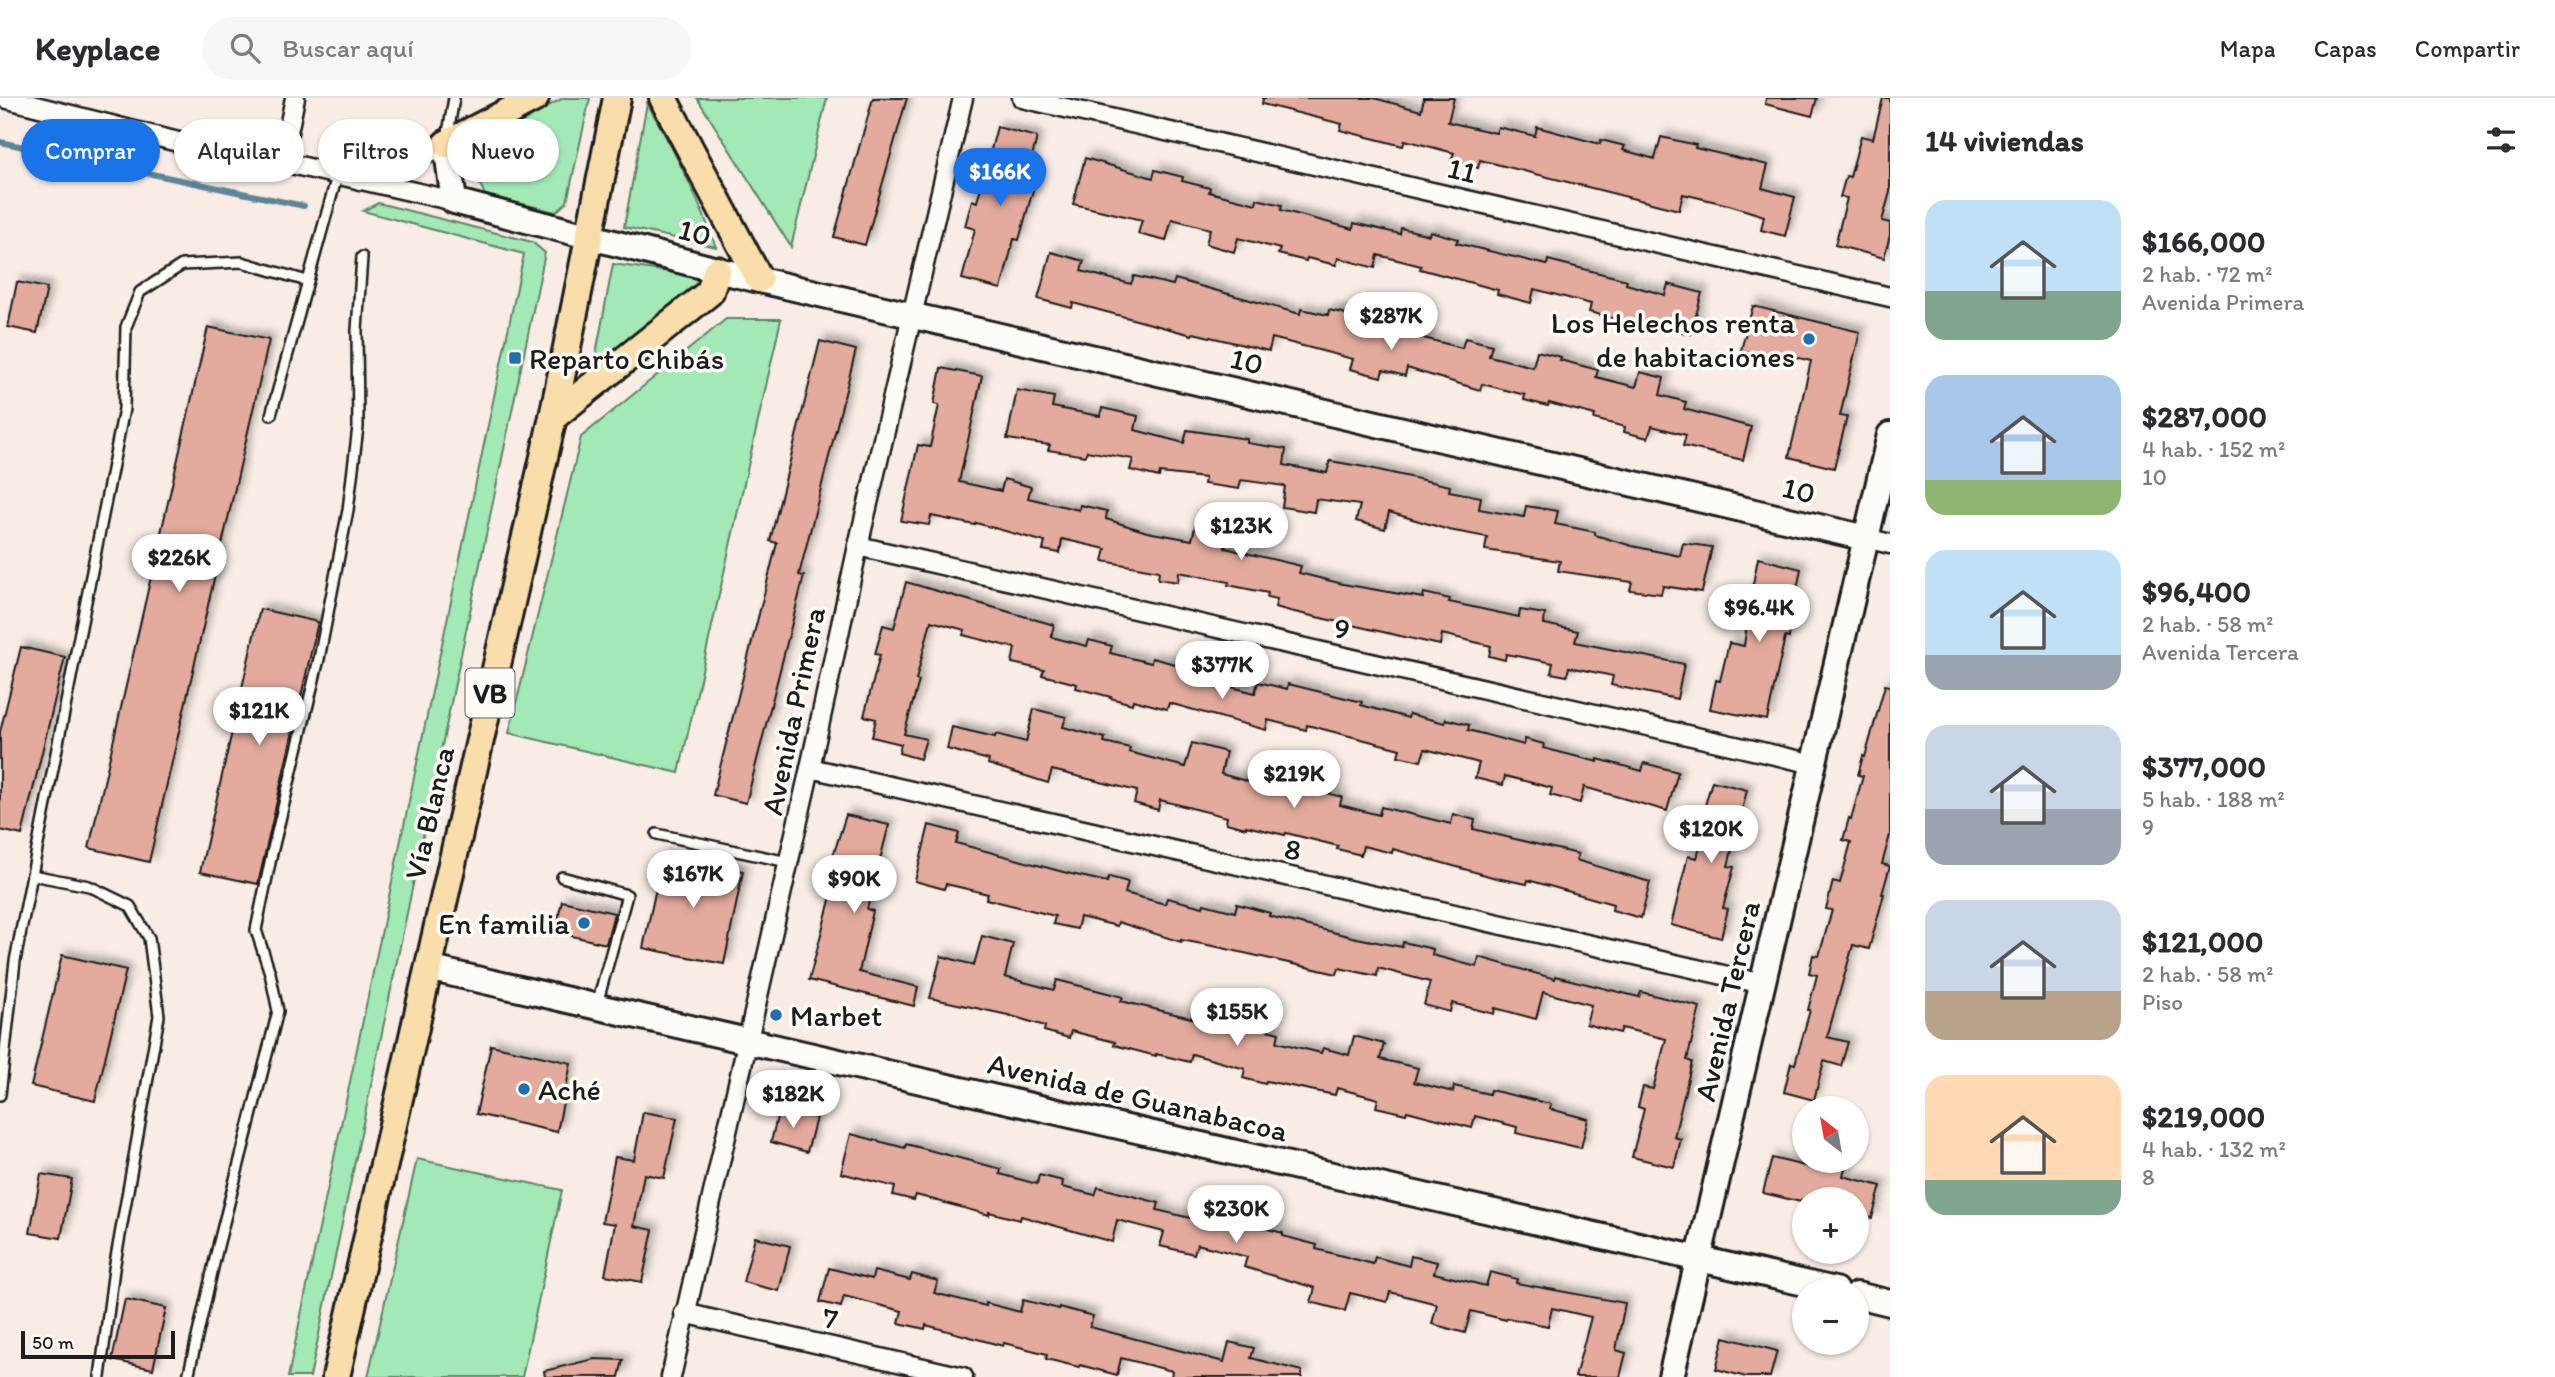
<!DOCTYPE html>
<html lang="es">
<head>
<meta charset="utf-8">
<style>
  :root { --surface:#fff; --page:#f7f7f7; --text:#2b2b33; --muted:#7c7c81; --line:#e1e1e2; --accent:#1a73e8 }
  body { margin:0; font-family:Itim,sans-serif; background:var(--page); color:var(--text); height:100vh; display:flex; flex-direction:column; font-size:26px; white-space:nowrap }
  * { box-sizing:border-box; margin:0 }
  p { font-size:23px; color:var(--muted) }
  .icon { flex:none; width:38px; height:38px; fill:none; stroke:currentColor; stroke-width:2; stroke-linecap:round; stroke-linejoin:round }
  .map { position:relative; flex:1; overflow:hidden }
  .panel { display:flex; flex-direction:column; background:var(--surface); width:665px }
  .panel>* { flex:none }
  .hud { position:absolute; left:21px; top:21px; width:665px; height:63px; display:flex; gap:14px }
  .needle { width:46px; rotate:329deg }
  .buttons { position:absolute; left:1792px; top:998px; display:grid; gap:14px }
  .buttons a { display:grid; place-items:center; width:77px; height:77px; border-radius:50%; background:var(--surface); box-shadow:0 2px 5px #0004; font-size:35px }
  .scale { position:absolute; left:21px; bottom:18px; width:154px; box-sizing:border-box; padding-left:7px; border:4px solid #1c1c1c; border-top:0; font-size:19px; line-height:24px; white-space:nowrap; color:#1c1c1c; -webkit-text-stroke:5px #fdfcf7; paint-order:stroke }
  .price { position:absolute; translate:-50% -60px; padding:0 16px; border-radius:24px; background:#fff; color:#222; font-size:23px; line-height:46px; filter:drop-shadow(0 2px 4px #0008) }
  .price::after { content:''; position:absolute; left:50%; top:42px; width:21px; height:16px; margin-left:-10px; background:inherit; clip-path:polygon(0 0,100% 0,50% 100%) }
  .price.on { background:var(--accent); color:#fff }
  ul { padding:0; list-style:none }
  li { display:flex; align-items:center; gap:21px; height:175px; padding:0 35px }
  li span { display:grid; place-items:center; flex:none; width:196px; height:140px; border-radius:21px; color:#555 }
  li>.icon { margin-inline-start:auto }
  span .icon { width:84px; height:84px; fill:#fffc; stroke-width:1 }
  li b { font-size:30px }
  h2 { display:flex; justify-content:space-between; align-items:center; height:84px; padding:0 35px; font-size:30px }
  .chip { padding:0 24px; border-radius:32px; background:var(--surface); box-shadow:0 2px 5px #0004; font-size:24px; line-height:63px }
  .chip.on { background:var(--accent); color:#fff }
  header { display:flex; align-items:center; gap:42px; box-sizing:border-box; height:98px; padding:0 35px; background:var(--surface); border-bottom:2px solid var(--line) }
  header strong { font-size:33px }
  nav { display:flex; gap:38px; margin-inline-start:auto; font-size:24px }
  .search { width:490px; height:63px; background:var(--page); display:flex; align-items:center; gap:18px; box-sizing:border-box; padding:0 24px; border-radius:38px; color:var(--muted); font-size:26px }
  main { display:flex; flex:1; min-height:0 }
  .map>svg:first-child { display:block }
</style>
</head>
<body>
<header>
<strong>Keyplace</strong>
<div class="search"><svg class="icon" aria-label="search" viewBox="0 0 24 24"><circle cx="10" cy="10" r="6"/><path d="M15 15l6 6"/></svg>Buscar aquí</div>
<nav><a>Mapa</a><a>Capas</a><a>Compartir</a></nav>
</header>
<main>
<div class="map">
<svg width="1890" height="1279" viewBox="0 0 1890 1279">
  <defs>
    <filter id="shadow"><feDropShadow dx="5.5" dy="-5.5" stdDeviation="3.5" flood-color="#0004"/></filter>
  </defs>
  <rect width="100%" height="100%" fill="#f8ece5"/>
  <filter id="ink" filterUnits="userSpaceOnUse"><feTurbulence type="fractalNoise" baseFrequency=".0143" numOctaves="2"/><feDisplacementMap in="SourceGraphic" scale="14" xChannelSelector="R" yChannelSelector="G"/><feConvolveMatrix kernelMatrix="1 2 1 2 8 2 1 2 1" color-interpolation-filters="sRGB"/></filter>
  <g filter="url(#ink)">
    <g fill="#a2e9b5" stroke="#5f8268" stroke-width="2">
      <polygon points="563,0 590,0 567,104 556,114 485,97 465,54"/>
      <polygon points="697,0 827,0 791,149"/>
      <path d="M647,5C674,52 698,98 716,149L624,129Z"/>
      <polygon points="378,105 532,144 545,155 310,1279 288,1279 524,156 363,113"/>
      <polygon points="613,166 683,176 697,182 699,189 592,277"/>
      <polygon points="726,221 781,221 679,675 509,635 581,339"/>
      <polygon points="417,1061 562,1092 522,1279 368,1279"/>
    </g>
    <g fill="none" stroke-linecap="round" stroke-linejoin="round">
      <polyline stroke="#5d8698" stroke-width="6" points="0,44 304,108"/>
    </g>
    <g fill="#e3aa9d" stroke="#1c1c1c" stroke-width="2" filter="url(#shadow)">
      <polygon points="873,0 907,0 865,147 834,139"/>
      <polygon points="1263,0 1374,0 1421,13 1424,0 1454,0 1448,24 1496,35 1498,29 1535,38 1537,29 1600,46 1601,42 1625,48 1623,52 1655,61 1661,39 1696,47 1695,50 1768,67 1762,90 1795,99 1785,138 1761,132 1764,118 1729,107 1683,96 1679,112 1480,62 1478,70 1451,63 1454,55 1405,42 1403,48 1340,32 1342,26 1262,6"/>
      <polygon points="1766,0 1817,0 1812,18 1765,6"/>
      <polygon points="1883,0 1890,0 1890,94 1882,123 1890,125 1890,137 1884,160 1835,147 1847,100 1840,99 1846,78 1850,79 1861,38 1873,41"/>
      <polygon points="997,29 1037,39 1026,83 1035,85 1019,142 1014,141 1001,191 962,181 975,131 965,128 972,102 977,104"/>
      <polygon points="1085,60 1153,80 1155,72 1183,79 1182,83 1210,90 1209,94 1256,106 1257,101 1282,107 1281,112 1353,131 1354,125 1400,136 1401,130 1429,137 1430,133 1458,141 1456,145 1547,167 1548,162 1627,182 1626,186 1665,197 1668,186 1702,195 1691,236 1652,227 1651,230 1589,214 1591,206 1534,191 1531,205 1497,196 1498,192 1420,171 1421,168 1378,157 1375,170 1338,160 1336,167 1307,160 1306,163 1278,156 1280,151 1238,140 1234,154 1206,146 1210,131 1172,121 1166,143 1138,136 1142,122 1073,106"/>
      <polygon points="1051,154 1084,163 1081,173 1131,186 1134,178 1173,187 1175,181 1300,216 1301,211 1328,217 1329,212 1364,220 1417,233 1416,238 1462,250 1465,240 1492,247 1489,258 1533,269 1537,253 1561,259 1560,262 1598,272 1596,279 1636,289 1640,274 1664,280 1660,297 1686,304 1684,311 1751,329 1743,362 1683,348 1686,337 1652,328 1648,340 1624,334 1625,329 1594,321 1595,317 1549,305 1548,308 1524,302 1525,297 1482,286 1480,292 1407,270 1405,278 1383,272 1381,279 1350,271 1353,261 1272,240 1269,253 1193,235 1192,237 1073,205 1072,210 1038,201"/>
      <polygon points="17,184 47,190 37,235 8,229"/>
      <polygon points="1753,208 1860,234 1840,318 1847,319 1834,370 1789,359 1811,263 1776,254 1775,261 1741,252"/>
      <polygon points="208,229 269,242 149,764 89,750"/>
      <polygon points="820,243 856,252 799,477 804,478 746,705 713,697 777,445 770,443"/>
      <polygon points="941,270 982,278 959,384 1001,393 1004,381 1031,389 1028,400 1079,412 1080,407 1107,413 1106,421 1147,434 1192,442 1197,420 1230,427 1225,450 1301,468 1299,475 1343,486 1423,500 1424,495 1450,501 1449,504 1519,519 1520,512 1545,516 1544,526 1578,533 1575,544 1684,566 1677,601 1611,587 1613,578 1569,569 1567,578 1551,575 1553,565 1506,556 1505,562 1489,558 1491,548 1442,536 1440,547 1290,513 1275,509 1277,501 1267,499 1268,495 1228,487 1229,484 1179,474 1178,484 1158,481 1159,473 1103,463 1106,451 1062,441 1060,455 1043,452 1045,444 976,425 975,427 931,418 929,427 901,423 918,347 930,349 939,307 934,306"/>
      <polygon points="1017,292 1054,299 1052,309 1100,318 1102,310 1138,318 1135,332 1184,345 1187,332 1247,341 1247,345 1286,351 1284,367 1327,375 1330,363 1365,369 1450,388 1449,393 1481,399 1479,411 1524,419 1526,408 1558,413 1555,426 1595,434 1595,437 1632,448 1680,458 1683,445 1712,449 1702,494 1663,488 1661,496 1630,492 1632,484 1558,473 1560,463 1485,452 1487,439 1449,432 1389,414 1385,431 1356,423 1360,407 1316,401 1314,414 1282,409 1285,388 1241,382 1239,391 1204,386 1205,380 1160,375 1159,379 1130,372 1133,361 1087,353 1085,358 1048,352 1050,347 1007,341"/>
      <polygon points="1758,460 1801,471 1795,501 1793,501 1789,540 1785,539 1767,622 1710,611 1716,582 1720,583 1729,545 1744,548 1750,502"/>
      <polygon points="906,484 1054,527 1051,539 1087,548 1089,542 1112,548 1110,555 1151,565 1152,560 1214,576 1212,584 1255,595 1258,584 1287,591 1288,586 1362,604 1361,607 1408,620 1409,616 1445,625 1446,621 1469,627 1468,632 1524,647 1525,641 1544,646 1543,650 1598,664 1598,661 1642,673 1644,665 1678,674 1667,713 1584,689 1580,705 1550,697 1552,690 1505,678 1503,687 1475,680 1479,665 1425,651 1421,663 1398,658 1400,651 1307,627 1306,632 1268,622 1266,632 1169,605 1167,611 1133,602 1132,606 1110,600 1111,599 1076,590 1077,586 1042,577 1044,572 1012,565 1015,550 963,537 965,532 931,523 916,582 919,583 904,636 926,641 920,661 899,655 901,646 872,639 876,621 864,618 880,557 875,556 883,527 894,530"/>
      <polygon points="260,511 318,524 258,786 200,774"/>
      <polygon points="21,549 65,559 22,737 0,732 0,634"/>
      <polygon points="1885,587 1890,588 1890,737 1882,766 1890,768 1882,796 1884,796 1869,851 1853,847 1827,939 1848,944 1841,968 1824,963 1814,1002 1784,994 1791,965 1795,966 1810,912 1808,912 1817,877 1809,875 1813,857 1819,858 1832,812 1826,811 1833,783 1840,785 1851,744 1843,742 1849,720 1851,721 1863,678 1858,677 1863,658 1865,659"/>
      <polygon points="1034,611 1066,619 1063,629 1105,640 1104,644 1130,650 1129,654 1185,669 1192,645 1226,654 1221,676 1268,689 1270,684 1314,696 1315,692 1342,699 1340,707 1379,717 1381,709 1451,726 1453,716 1475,722 1473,731 1578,756 1576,762 1650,784 1641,820 1612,812 1613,806 1528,782 1527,786 1496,780 1393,751 1392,755 1363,748 1361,757 1337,751 1338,748 1286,735 1285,737 1246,728 1246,730 1226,725 1227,719 1160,702 1158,712 1134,705 1137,693 1052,672 1048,685 988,666 989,662 947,651 952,629 995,639 996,636 1026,644"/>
      <polygon points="1712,683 1747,692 1728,768 1734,769 1723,810 1728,811 1721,840 1671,827 1688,758 1697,760 1709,712 1704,711"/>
      <polygon points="846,717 889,727 867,811 873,813 859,874 918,889 914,908 809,882 835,783 826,780"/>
      <polygon points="929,727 959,735 956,745 1067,775 1107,784 1109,779 1128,784 1125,795 1165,806 1167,800 1203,809 1204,806 1235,814 1237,806 1270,815 1269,818 1352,839 1402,849 1403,844 1433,851 1432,857 1477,869 1479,859 1555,881 1555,878 1639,899 1641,894 1700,909 1687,962 1692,964 1674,1039 1681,1041 1674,1069 1632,1059 1644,1011 1638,1009 1643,989 1653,991 1666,941 1622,930 1620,935 1586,926 1591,907 1543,894 1536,921 1495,910 1494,916 1452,905 1450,914 1424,907 1430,884 1378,870 1377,878 1339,870 1337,876 1218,849 1181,842 1181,844 1118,824 1117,828 1080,819 1077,831 1053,826 1055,818 986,801 988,796 946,786 944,791 915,783"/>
      <polygon points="663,758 743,773 724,866 643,850"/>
      <polygon points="562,803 614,815 606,846 555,834"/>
      <polygon points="982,838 1013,846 1005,879 1054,892 1057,882 1123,899 1121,903 1212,925 1214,918 1279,935 1277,944 1321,955 1323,950 1349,957 1354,938 1384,946 1380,961 1418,970 1414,984 1453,994 1454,988 1489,996 1490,992 1551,1006 1550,1011 1588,1021 1581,1050 1516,1035 1517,1029 1475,1018 1472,1030 1407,1013 1406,1016 1376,1009 1378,1001 1337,990 1335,997 1266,983 1265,986 1243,980 1245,971 1192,956 1190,964 1156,956 1156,958 1114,947 1115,944 1071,933 1069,940 1044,933 1045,928 1008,917 930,900 941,858 974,867"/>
      <polygon points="62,857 126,872 95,1003 31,988"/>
      <polygon points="491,947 571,965 557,1034 476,1016"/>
      <polygon points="779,1011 816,1020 807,1054 771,1044"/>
      <polygon points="643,1014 677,1020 664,1080 644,1076 634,1128 653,1132 642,1184 605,1177 615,1126 602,1124 615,1059 634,1062"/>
      <polygon points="851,1036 905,1050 906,1046 1001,1071 1000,1076 1037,1086 1039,1077 1063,1083 1062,1089 1095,1097 1098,1089 1159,1105 1157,1112 1207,1124 1210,1112 1238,1119 1237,1123 1283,1135 1283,1138 1317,1147 1316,1151 1373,1166 1375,1159 1409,1168 1411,1158 1437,1164 1434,1175 1486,1188 1490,1174 1517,1181 1516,1185 1625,1205 1616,1252 1626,1255 1620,1279 1575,1279 1591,1219 1552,1210 1548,1228 1507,1220 1506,1222 1471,1213 1465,1235 1432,1226 1437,1206 1390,1194 1387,1204 1350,1195 1345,1213 1311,1204 1315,1190 1244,1169 1247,1159 1197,1146 1194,1156 1160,1148 1164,1134 1117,1122 1112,1144 1021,1118 1020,1122 989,1114 989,1117 916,1097 914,1102 893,1097 895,1089 841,1075"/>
      <polygon points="1772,1060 1821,1072 1823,1062 1847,1062 1843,1078 1881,1088 1872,1120 1857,1116 1857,1101 1802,1101 1801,1104 1763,1095"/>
      <polygon points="41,1076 72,1081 61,1140 30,1135"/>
      <polygon points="755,1139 790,1148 779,1193 743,1184"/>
      <polygon points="829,1170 872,1181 874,1173 910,1182 912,1176 938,1183 934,1195 986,1208 986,1205 1020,1214 1023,1202 1059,1211 1059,1209 1093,1218 1090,1229 1224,1264 1229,1244 1254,1250 1251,1260 1302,1273 1302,1279 1171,1279 1172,1273 1121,1260 1117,1277 1080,1267 1079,1269 1046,1261 1047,1256 1004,1245 1003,1248 926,1227 925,1231 899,1225 902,1213 844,1198 841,1209 820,1204"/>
      <polygon points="125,1201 166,1210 153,1271 112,1262"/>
      <polygon points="1724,1239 1777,1253 1770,1279 1746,1279 1716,1271"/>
      <polygon points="594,1261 623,1262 619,1279 545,1279 544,1273"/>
    </g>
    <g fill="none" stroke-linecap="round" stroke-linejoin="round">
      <g stroke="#1c1c1c" stroke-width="14">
        <g id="lane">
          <polyline points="447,41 454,0"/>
          <polyline points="271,317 337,78"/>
          <polyline points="657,736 788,764"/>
          <polyline points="32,777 89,788 130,808 149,840 159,918 114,1171 100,1279"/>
          <polyline points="562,779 627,797 597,906"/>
          <polyline points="0,997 15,863 124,311 126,229 140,194 182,167 242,164 307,183"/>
          <polyline points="188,1279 218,1148 278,913 270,875 256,832 272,755 319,561 348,412 358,329 357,232 362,159"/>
        </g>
      </g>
      <g stroke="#1c1c1c" stroke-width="23">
        <g id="street">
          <polyline points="4,0 194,48 282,64 454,103"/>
          <polyline points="1022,0 1890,199"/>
          <polyline points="282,64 295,0"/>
          <polyline points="360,82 415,62 446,46"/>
          <polyline points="1866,440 1890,446"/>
          <polyline points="858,448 1814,666"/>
          <polyline points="810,670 1763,886"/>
          <polyline points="684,1215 963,1279"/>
          <polyline points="671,1279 810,670 858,448 963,0"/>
        </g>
      </g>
      <g stroke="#1c1c1c" stroke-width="30">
        <g id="secondary">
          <polyline points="446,46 454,103 717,172 1866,440"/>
          <polyline points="428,870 1835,1192"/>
          <polyline points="1857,1197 1890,1205"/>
          <polyline points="1671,1279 1890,337"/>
        </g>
      </g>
      <g stroke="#1c1c1c" stroke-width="32">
        <g id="primary">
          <polyline points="663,0 759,181"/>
          <polyline points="446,46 535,0"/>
          <polyline points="553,319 710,194 717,172"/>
          <polyline points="336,1279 553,319 617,0"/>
        </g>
      </g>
      <use href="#lane" stroke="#fdfcf7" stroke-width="9"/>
      <use href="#street" stroke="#fdfcf7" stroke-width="18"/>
      <use href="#secondary" stroke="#fdfcf7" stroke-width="24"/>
      <use href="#primary" stroke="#f9deab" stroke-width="26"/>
    </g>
  </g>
  <g fill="#1f6fb2" stroke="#fdfcf7" stroke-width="2.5">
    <circle cx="1809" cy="241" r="7"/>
    <rect x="508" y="253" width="14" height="14" rx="3.5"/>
    <circle cx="584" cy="825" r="7"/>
    <circle cx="776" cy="917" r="7"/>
    <circle cx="524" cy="991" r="7"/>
  </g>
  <g text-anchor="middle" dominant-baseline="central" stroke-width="7" stroke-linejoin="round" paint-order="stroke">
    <rect fill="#fdfcf7" stroke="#605f5e" stroke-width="2" x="465.5" y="570.5" width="49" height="49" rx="5"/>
    <g font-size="28" font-weight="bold" fill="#1c1c1c">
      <text x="490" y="595">VB</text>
    </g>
    <g font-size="30" fill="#1c1c1c" stroke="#fdfcf7">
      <text transform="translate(1462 72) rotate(13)">11</text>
      <text transform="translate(695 134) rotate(14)">10</text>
      <text transform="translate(1247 263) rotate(13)">10</text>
      <text transform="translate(1799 392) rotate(13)">10</text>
      <text transform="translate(1342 530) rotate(13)">9</text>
      <text transform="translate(793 613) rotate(-78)">Avenida Primera</text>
      <text transform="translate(429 715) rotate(-77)">Vía Blanca</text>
      <text transform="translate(1293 751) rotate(13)">8</text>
      <text transform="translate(1727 903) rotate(-77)">Avenida Tercera</text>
      <text transform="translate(1138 999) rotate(13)">Avenida de Guanabacoa</text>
      <text transform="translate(830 1220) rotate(13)">7</text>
    </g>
    <g font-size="30" fill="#1c1c1c" stroke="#fdfcf7" text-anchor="start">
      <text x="1795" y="224" text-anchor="end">Los Helechos renta<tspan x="1795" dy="34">de habitaciones</tspan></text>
      <text x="529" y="260">Reparto Chibás</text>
      <text x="570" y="825" text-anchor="end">En familia</text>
      <text x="790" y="917">Marbet</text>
      <text x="538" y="991">Aché</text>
    </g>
  </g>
</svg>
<div class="buttons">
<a><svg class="needle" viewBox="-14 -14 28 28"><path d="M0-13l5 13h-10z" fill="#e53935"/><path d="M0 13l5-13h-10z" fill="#7c7c81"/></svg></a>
<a>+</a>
<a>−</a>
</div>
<div class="scale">50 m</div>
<b class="price on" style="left:1000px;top:110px">$166K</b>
<b class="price" style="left:1391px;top:254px">$287K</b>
<b class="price" style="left:1241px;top:464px">$123K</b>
<b class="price" style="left:179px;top:496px">$226K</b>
<b class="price" style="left:1759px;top:546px">$96.4K</b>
<b class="price" style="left:1222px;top:603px">$377K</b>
<b class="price" style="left:259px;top:649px">$121K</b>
<b class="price" style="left:1294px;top:712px">$219K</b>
<b class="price" style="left:1711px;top:767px">$120K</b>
<b class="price" style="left:693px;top:812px">$167K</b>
<b class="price" style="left:854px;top:817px">$90K</b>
<b class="price" style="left:1237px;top:950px">$155K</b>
<b class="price" style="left:793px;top:1032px">$182K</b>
<b class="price" style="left:1236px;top:1147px">$230K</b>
<div class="hud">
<a class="chip on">Comprar</a>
<a class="chip">Alquilar</a>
<a class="chip">Filtros</a>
<a class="chip">Nuevo</a>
</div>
</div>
<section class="panel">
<h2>14 viviendas<svg class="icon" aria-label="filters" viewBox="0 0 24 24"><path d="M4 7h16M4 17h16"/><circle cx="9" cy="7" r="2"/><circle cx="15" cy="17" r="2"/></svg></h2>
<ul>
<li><span style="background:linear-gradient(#bfe0f5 65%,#7fa58c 0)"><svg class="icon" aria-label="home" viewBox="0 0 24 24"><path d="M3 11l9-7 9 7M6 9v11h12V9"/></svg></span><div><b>$166,000</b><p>2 hab. · 72 m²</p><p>Avenida Primera</p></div></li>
<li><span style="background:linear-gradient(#a9c7e8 75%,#8fb573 0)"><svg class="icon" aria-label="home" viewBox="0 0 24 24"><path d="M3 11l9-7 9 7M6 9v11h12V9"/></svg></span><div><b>$287,000</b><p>4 hab. · 152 m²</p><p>10</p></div></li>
<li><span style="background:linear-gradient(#bfe0f5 75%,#9aa5b1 0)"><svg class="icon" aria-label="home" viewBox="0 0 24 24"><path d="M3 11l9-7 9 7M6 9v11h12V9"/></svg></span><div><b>$96,400</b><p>2 hab. · 58 m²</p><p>Avenida Tercera</p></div></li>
<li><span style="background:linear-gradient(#c9d6e8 60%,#9aa5b1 0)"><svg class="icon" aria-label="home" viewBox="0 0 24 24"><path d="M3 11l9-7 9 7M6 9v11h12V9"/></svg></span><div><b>$377,000</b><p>5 hab. · 188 m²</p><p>9</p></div></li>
<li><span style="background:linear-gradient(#c9d6e8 65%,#b9a48a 0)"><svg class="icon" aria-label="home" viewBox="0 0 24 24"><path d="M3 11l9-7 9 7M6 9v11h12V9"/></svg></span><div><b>$121,000</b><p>2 hab. · 58 m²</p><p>Piso</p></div></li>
<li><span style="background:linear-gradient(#ffd9b3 75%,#7fa58c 0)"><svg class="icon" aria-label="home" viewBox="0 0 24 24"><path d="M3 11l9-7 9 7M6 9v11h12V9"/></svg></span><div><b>$219,000</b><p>4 hab. · 132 m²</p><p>8</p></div></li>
</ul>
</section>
</main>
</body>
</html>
